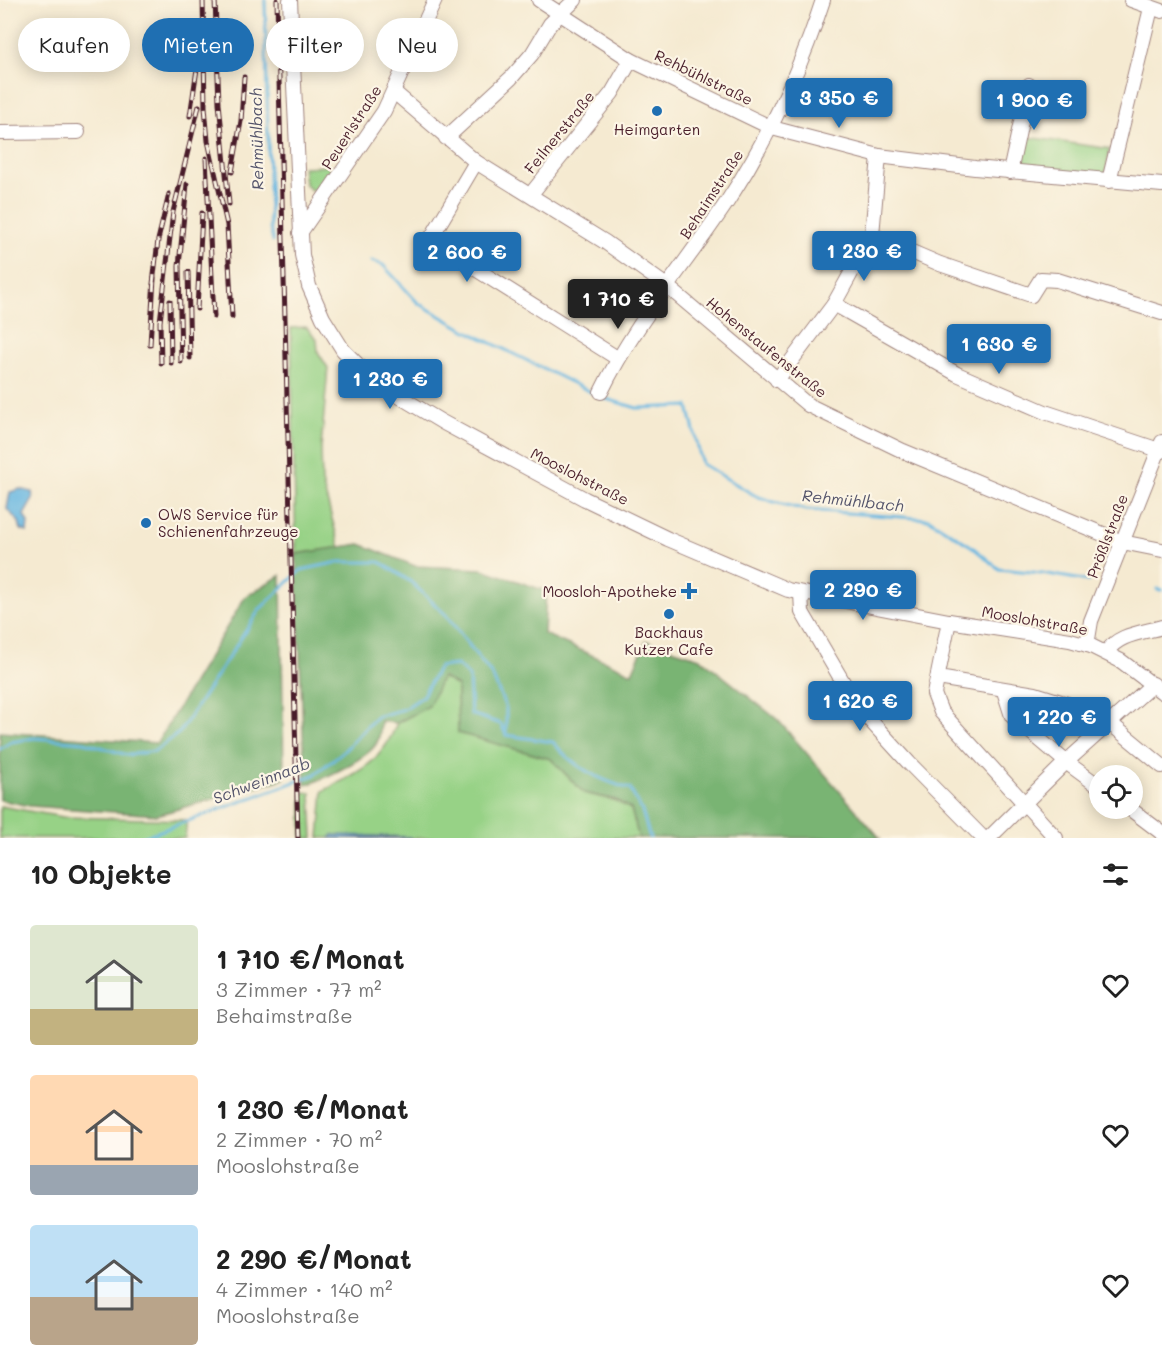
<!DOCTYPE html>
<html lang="de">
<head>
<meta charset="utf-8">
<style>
  :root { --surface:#fff; --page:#f2f2f2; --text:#222; --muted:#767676; --accent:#1f6fb2 }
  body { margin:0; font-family:Mali,sans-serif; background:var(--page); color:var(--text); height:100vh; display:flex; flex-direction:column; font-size:22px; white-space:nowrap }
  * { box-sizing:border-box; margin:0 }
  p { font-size:20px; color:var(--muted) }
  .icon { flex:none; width:33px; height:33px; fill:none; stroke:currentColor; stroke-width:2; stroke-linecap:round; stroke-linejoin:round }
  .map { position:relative; height:838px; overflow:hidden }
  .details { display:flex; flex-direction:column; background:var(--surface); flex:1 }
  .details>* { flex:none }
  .hud { position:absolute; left:18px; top:18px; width:600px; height:54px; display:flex; gap:12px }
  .fabs { position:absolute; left:1089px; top:765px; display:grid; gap:12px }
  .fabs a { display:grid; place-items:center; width:54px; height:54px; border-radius:50%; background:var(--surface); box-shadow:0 3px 15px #0003; font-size:30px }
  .price { position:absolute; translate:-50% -51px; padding:0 14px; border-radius:6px; background:var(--accent); color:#fff; font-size:20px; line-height:39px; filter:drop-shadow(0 2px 3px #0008) }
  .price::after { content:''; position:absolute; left:50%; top:36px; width:18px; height:14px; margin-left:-9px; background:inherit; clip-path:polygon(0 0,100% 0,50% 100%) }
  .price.on { background:#222; color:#fff }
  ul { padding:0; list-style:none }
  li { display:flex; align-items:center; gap:18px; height:150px; padding:0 30px }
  li span { display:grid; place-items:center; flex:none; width:168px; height:120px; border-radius:6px; color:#555 }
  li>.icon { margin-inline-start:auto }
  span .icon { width:72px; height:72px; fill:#fffc; stroke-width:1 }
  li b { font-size:26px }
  h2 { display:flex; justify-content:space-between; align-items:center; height:72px; padding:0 30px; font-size:26px }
  .chip { padding:0 21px; border-radius:27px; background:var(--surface); box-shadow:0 3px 15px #0003; font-size:21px; line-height:54px }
  .chip.on { background:var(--accent); color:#fff }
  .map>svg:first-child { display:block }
</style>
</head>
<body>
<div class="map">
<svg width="1162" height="838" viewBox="0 0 1162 838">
  <rect width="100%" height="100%" fill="#fcf5e5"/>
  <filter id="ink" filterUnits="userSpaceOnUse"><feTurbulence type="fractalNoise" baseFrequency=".0167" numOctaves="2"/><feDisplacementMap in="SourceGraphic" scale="12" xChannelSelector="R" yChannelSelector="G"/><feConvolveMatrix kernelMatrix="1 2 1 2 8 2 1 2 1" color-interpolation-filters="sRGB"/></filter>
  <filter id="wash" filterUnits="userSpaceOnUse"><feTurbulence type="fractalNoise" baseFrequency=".008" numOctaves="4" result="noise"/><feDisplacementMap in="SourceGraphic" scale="24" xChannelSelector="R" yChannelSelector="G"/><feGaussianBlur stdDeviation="1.35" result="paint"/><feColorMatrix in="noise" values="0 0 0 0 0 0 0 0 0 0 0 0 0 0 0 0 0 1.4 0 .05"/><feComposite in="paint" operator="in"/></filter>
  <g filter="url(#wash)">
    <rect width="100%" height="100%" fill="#f5ead1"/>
    <g fill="#97d286" stroke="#707858" stroke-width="1.5">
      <polygon points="1021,136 1110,149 1105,177 1015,167"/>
      <polygon points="330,166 331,175 319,189 311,190 305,184 303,167"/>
      <polygon points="306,327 317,339 318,352 328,368 321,448 322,482 340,548 296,554 291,328"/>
      <path d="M442,676L457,686L458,733L551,759L584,793L616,801L631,809L639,838H319L323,791C359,772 382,763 397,723L428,706Z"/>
      <polygon points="302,792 311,793 313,838 302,838"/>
      <polygon points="0,806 63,817 187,820 185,838 0,838"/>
    </g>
    <g fill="#79b473" stroke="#626a4f" stroke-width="1.5">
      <path d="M360,544L415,566L482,569L546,591L544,634L632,673L646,641L700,658L778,720L880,838H639L631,809L616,800L584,793L551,759L458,733L457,686L442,677L429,706L397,723L381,721C380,731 380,741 373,748C362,760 321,781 305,785L296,554Z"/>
      <polygon points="281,575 284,779 157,815 30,806 0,800 0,732 157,743 245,597"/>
    </g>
    <g fill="#67b7e1" stroke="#586b86" stroke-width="1.5">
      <polygon points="20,489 32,492 33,499 24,515 28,523 27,532 21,530 19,522 7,509 10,492"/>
      <polygon points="333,835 410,837 411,838 330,838"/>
    </g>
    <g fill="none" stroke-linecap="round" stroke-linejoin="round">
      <g stroke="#67b7e1" stroke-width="3">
        <polyline points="265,0 270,228 273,241"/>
        <polyline points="371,261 383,265 418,303 463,329 603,398 637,408 688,406 702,464 756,496 774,502 806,510 929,519 971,546 999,569 1042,573 1088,581"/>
        <polyline points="1157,589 1162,590"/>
        <polyline points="0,749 11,742 34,738 84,742 127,755 155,751 180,732 260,609 301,570 339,562 380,562 411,582 445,614 492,675 506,708 506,735"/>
        <path d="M141,838L314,775L343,752L376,717L404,709L422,697L439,667L457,665L469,676L471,714L501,724L506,735L553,742C573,767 599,780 630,789L642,811L650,838"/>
      </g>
    </g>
  </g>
  <g filter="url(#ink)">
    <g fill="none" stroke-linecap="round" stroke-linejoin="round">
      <g stroke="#a0847e" stroke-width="16">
        <g id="minor">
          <polyline points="290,0 302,255 309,286 323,318 343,350 362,369 392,392 442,422 585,499 668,539 788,590 949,621 1070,640 1091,646 1121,661 1162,692"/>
          <polyline points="539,0 631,60 772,128 879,156 975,168 1162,185"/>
          <polyline points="1131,0 1162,11"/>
          <polyline points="394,92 476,162 605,242 668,287 808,405 903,451 1122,542 1162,550"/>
          <polyline points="0,133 78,132"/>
          <polyline points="446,138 511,78 532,54 550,24 575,0"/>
          <polyline points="476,162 431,238 471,266 617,358"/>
          <polyline points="1010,172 1029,85"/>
          <polyline points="1109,181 1151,8"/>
          <polyline points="531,194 612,93 631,60"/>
          <polyline points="300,233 384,111 435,0"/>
          <polyline points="872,235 940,264 1031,295 1041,279 1057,280 1162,313"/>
          <polyline points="834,304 957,374 1045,412 1162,451"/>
          <polyline points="777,380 834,304 872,235 879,156"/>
          <path d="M601,392C634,324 685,265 727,202C768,139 800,71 823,0"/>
          <polyline points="801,593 802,612 857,706 909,763 983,838"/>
          <polyline points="949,621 934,694 941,712 1056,838"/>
          <polyline points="1087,645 1091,621 1162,442"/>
          <path d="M1106,653C1117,634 1142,633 1162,627"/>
          <polyline points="938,678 1035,694 1067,704 1116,728 1162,766"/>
          <polyline points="1004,691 1012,716 1066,762 1100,787"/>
          <polyline points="1129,808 1162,833"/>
          <polyline points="989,838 1066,762 1153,684"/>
        </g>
      </g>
      <use href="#minor" stroke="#fff" stroke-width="14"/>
      <g stroke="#4a1f2b" stroke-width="5">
        <g id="rail">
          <polyline points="203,0 205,107 208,141 227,225 232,317"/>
          <polyline points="215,0 219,103 229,204"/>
          <polyline points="277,0 298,838"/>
          <polyline points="190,116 197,69"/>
          <polyline points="206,158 214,317"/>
          <polyline points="232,172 241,121 244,77"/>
          <polyline points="188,272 190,358"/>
          <polyline points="153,284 158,240 169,194"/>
          <polyline points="170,301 171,363"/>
          <polyline points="197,309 202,213"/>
          <polyline points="150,345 154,278"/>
          <polyline points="181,362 179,266 187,184"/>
          <polyline points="161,363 160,322 173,212 199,106"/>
        </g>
      </g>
      <use href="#rail" stroke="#fcf5e5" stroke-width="3" stroke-dasharray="9" stroke-linecap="butt"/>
    </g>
  </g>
  <g fill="#1f6fb2" stroke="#fcf5e5" stroke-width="2">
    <circle cx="657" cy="111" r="6"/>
    <circle cx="146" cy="523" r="6"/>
    <path d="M686 582h6v6h6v6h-6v6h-6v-6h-6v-6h6z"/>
    <circle cx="669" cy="614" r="6"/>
  </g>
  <g text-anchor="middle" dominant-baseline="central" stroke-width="4.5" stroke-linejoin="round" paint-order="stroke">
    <g font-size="15" fill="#4a1f2b" stroke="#fcf5e5">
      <text transform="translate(704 77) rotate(26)">Rehbühlstraße</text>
      <text transform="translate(351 127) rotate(-57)">Peuerlstraße</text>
      <text transform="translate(559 132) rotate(-51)">Feilnerstraße</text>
      <text transform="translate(711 194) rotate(-57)">Behaimstraße</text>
      <text transform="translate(767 347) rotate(39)">Hohenstaufenstraße</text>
      <text transform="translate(580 476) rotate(27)">Mooslohstraße</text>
      <text transform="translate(1107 536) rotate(-69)">Prößlstraße</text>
      <text transform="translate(1035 620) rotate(10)">Mooslohstraße</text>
    </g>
    <g font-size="15" fill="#4a1f2b" stroke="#fcf5e5">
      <text x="657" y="129">Heimgarten</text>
      <text x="158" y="514" text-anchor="start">OWS Service für<tspan x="158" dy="17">Schienenfahrzeuge</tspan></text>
      <text x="677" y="591" text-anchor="end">Moosloh-Apotheke</text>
      <text x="669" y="632">Backhaus<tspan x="669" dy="17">Kutzer Cafe</tspan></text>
    </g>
    <g font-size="16" font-style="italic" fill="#54546b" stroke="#fcf5e5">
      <text transform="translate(256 139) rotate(-91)">Rehmühlbach</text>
      <text transform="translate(853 500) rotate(6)">Rehmühlbach</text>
      <text transform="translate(261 780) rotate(-21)">Schweinnaab</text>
    </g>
  </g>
</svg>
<div class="fabs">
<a><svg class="icon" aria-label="locate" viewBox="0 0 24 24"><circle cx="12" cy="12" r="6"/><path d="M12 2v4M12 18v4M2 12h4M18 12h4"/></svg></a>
</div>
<b class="price" style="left:839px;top:129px">3 350 €</b>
<b class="price" style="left:1034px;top:131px">1 900 €</b>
<b class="price" style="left:864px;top:282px">1 230 €</b>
<b class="price" style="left:467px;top:283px">2 600 €</b>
<b class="price on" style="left:618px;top:330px">1 710 €</b>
<b class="price" style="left:999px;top:375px">1 630 €</b>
<b class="price" style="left:390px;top:410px">1 230 €</b>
<b class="price" style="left:863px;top:621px">2 290 €</b>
<b class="price" style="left:860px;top:732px">1 620 €</b>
<b class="price" style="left:1059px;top:748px">1 220 €</b>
<div class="hud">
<a class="chip">Kaufen</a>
<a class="chip on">Mieten</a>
<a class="chip">Filter</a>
<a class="chip">Neu</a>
</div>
</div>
<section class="details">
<h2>10 Objekte<svg class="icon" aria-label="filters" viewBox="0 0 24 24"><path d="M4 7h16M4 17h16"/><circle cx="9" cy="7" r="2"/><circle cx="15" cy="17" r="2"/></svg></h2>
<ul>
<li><span style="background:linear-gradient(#dfe7d0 70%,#c2b280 0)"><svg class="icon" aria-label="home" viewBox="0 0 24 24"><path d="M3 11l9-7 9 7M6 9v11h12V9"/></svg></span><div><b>1 710 €/Monat</b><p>3 Zimmer · 77 m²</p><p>Behaimstraße</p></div><svg class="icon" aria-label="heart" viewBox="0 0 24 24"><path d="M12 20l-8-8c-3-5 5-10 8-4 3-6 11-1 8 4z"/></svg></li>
<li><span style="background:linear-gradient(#ffd9b3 75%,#9aa5b1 0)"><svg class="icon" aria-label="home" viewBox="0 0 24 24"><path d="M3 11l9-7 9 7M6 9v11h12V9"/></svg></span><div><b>1 230 €/Monat</b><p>2 Zimmer · 70 m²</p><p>Mooslohstraße</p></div><svg class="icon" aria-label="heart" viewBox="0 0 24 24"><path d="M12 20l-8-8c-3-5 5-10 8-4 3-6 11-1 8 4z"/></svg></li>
<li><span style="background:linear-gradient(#bfe0f5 60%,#b9a48a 0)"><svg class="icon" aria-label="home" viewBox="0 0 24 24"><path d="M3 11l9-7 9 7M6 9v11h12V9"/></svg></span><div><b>2 290 €/Monat</b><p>4 Zimmer · 140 m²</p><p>Mooslohstraße</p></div><svg class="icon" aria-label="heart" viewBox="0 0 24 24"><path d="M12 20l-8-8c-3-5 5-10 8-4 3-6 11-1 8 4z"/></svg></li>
</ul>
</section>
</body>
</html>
